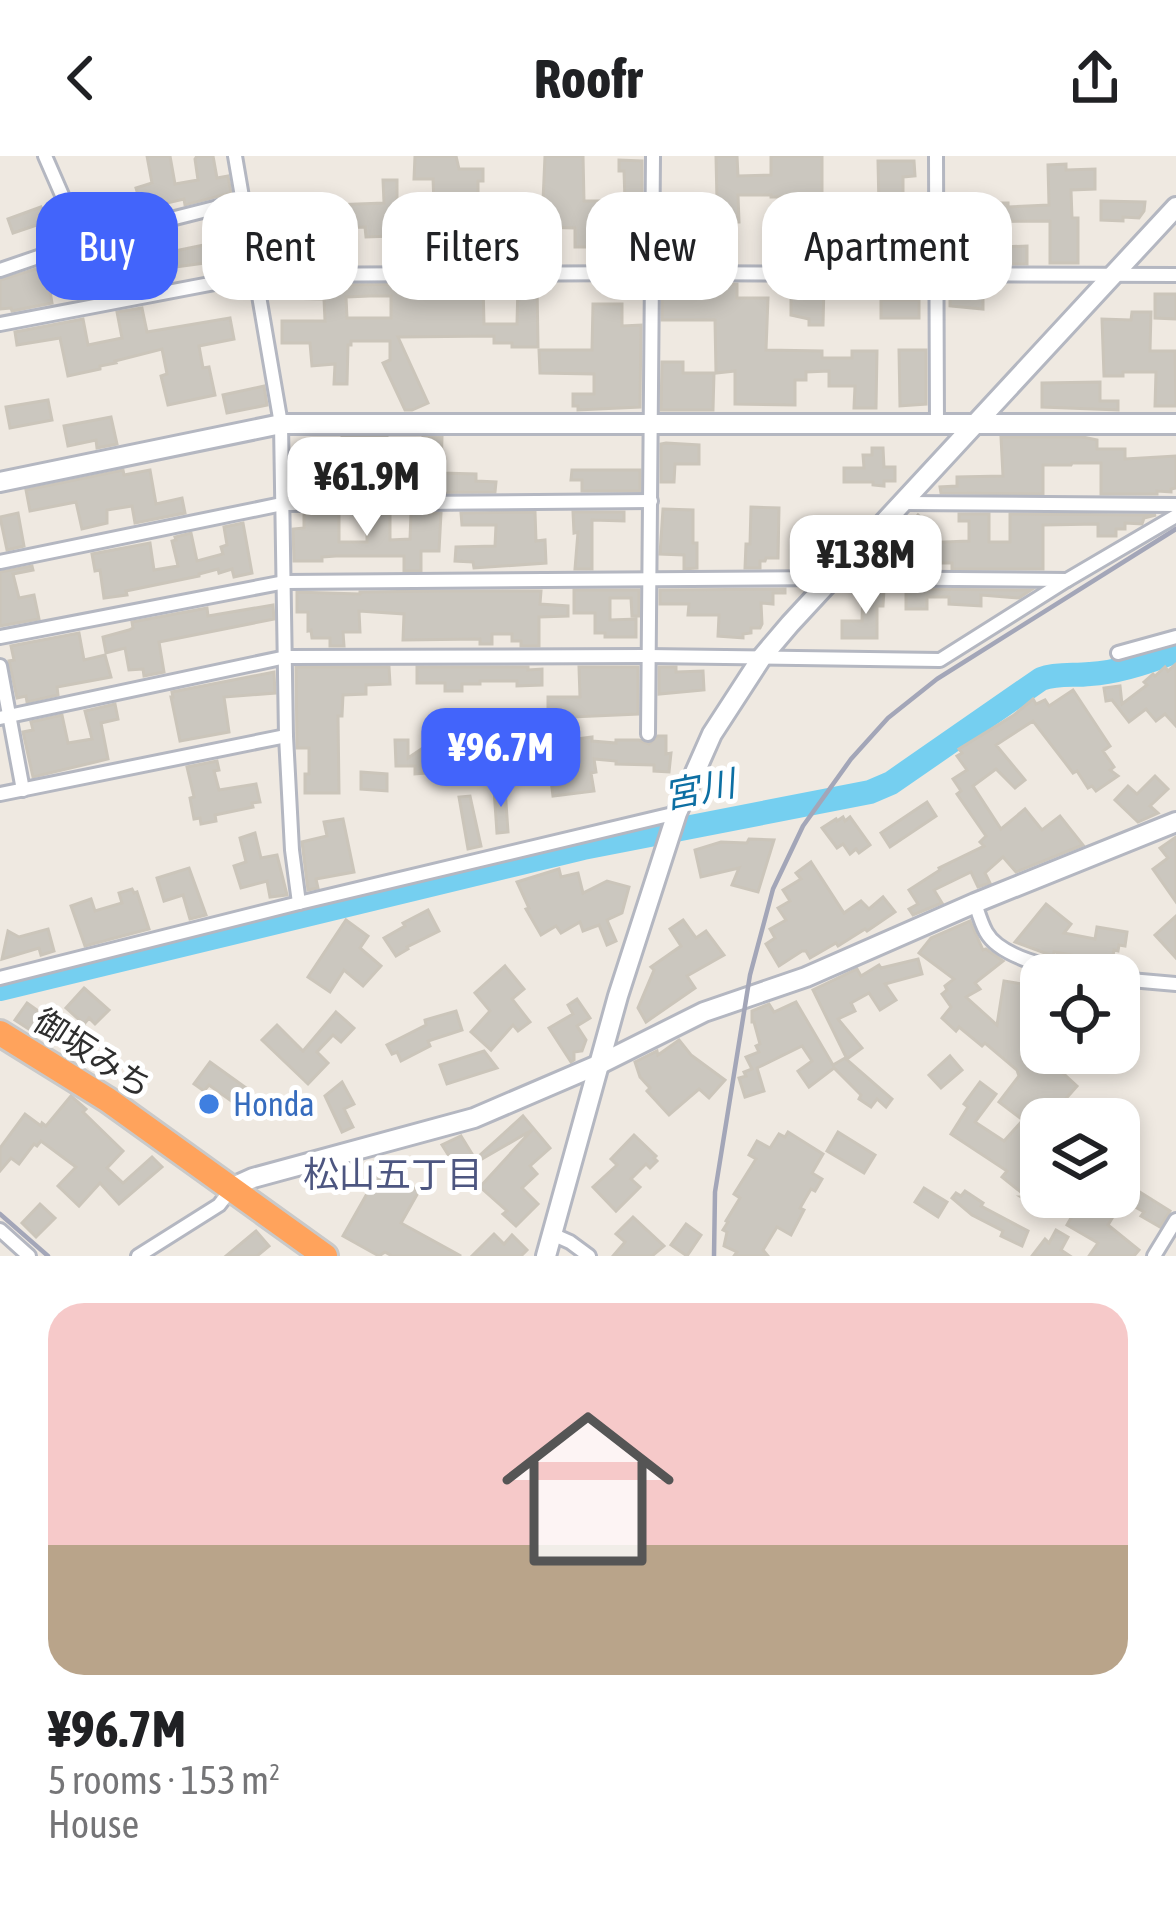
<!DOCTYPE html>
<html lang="en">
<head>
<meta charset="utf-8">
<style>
  :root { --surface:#fff; --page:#f2f2f2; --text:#202124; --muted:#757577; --line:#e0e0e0; --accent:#4264fb }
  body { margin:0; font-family:"Asap Condensed","Noto Sans JP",sans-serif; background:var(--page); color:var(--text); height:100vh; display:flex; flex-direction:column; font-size:45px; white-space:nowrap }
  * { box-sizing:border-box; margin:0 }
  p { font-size:39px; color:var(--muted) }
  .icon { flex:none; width:66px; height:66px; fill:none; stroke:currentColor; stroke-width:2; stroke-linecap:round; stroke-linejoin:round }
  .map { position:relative; height:1100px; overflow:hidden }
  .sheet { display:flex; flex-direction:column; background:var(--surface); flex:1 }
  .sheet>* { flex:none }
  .guide { position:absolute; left:36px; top:36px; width:1104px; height:108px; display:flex; gap:24px }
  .tools { position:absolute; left:1020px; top:798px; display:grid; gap:24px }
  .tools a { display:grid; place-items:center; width:120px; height:120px; border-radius:24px; background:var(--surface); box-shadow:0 6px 18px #0003; font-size:60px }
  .price { position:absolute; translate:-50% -102px; padding:0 27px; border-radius:24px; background:#fff; color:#222; font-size:39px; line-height:78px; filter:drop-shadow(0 3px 6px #0008) }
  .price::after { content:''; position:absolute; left:50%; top:72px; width:36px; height:27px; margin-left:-18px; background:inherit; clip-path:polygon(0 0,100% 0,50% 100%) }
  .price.current { background:var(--accent); color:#fff }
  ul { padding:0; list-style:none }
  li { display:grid; align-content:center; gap:24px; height:636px; padding:0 48px }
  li+li { border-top:3px solid var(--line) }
  li span { display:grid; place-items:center; height:372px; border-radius:36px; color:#555 }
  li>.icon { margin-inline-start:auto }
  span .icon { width:216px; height:216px; fill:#fffc; stroke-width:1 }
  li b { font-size:51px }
  .tag { padding:0 42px; border-radius:36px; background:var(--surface); box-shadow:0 6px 18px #0003; font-size:42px; line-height:108px }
  .tag.current { background:var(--accent); color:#fff }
  header { display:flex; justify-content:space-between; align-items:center; height:156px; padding:0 48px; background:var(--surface); font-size:54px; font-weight:700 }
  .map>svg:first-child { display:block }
</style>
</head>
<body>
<header><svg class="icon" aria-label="back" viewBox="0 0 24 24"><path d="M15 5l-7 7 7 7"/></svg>Roofr<svg class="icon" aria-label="share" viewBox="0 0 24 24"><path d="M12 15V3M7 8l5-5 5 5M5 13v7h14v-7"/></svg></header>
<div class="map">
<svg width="1176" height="1100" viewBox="0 0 1176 1100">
  <rect width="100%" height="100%" fill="#efe9e1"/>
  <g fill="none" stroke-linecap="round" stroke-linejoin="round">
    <path stroke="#75cff0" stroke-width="24" d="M0,833L583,692L870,636L891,627L1041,523C1058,517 1073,520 1090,518C1120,516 1149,506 1176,495"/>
  </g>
  <g fill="#cbc7bf" stroke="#cbc5ba" stroke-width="3" fill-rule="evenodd">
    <polygon points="147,0 170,0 175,28 198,24 195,3 197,0 213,0 217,22 228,20 231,37 185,49 184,43 158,49 160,55 128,63 125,55 141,49 136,32 152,27"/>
    <polygon points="415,0 456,0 459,13 483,13 483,25 478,25 478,38 460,38 460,59 486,59 487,46 543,45 545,0 583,0 584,45 625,45 624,15 619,15 619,4 642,5 642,107 596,107 596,91 575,91 575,72 540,71 540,66 509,66 509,72 503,72 501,107 486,107 487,74 442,73 442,64 405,67 405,94 429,93 429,108 393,108 394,80 366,81 365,71 324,72 323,98 308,98 308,102 287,101 287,98 280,98 280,87 271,87 271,45 324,45 324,49 332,49 384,47 383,24 397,24 397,47 434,47 433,23 414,23"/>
    <polygon points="716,0 737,0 738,20 771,19 771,0 822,0 822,40 796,40 796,44 783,44 783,41 771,41 771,39 738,39 739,66 732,66 732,70 711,71 710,101 685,100 685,107 674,107 674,101 663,101 663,66 674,66 673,47 717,46"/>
    <polygon points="878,5 914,5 915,20 903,21 903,46 917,46 916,83 926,82 926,97 905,97 904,65 888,64 889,51 879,51"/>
    <polygon points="1066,8 1066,14 1095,13 1095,33 1071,34 1072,62 1078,62 1078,107 1050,107 1050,65 947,66 947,47 1008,47 1008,51 1049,49 1048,9"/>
    <polygon points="1101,45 1145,46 1144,55 1139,62 1123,61 1123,65 1101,64"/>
    <polygon points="41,51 45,60 39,62 40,68 13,77 8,63"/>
    <polygon points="837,74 874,74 877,107 849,107 849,90 837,90"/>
    <polygon points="139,82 142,97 96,105 97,108 94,109 100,138 81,142 77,123 49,129 52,147 12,155 11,152 0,153 0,124 45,110 47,116 72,111 70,103 73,100"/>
    <polygon points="770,83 823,83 823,102 810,103 810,99 770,98"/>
    <polygon points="218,86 219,91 237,88 243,109 228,111 227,104 153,114 151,100"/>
    <polygon points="1027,90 1027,108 954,108 953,93"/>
    <path d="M483,128L484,168H517L518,128H537L538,191H512V187H494V180L398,181L428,247L412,254H405L383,207L390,204V185H351V189H348L347,228H334L335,208L312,210L310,187H282V165H325L324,143L284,142L285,129ZM370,140H391V162H347L346,141Z"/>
    <polygon points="662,128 737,128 737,142 768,142 766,194 822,195 822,202 852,202 852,195 877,195 876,252 854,252 855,230 829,230 829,215 806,216 806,224 795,224 795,249 735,248 735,215 716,217 715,164 662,164"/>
    <polygon points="791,128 824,128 823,169 809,169 809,163 791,159"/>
    <polygon points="950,129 983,131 983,153 950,150"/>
    <polygon points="1155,138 1176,138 1176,163 1155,162"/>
    <rect x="881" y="144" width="38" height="18"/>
    <polygon points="593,148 622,148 622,170 641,169 640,251 578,254 578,250 573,250 573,238 594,238 594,218 540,217 539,194 592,194"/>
    <polygon points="142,152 147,176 230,162 234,183 199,190 203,212 209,211 215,239 168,249 161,220 167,218 162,193 115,205 116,207 100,210 100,213 68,220 60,182 17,189 15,176 83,163 88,189 122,182 117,156"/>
    <polygon points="1132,156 1151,156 1150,195 1175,195 1176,250 1155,250 1156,216 1123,216 1123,220 1104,220 1102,163 1131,164"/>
    <polygon points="899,194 926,194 926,248 900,250"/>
    <polygon points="662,206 683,206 683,217 714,217 713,254 661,254"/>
    <polygon points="1100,226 1100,245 1118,245 1118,254 1042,251 1042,227"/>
    <polygon points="264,230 267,249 227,257 223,239"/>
    <polygon points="48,244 52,264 10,272 6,251"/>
    <polygon points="111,261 117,288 97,292 96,284 68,290 64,270"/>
    <polygon points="342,281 387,281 387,317 421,317 423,281 442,281 441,317 476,318 476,325 496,326 495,336 374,337 374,330 361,330 361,327 302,330 301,311 307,311 307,290 319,290 319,286 342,286"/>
    <polygon points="1001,281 1083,281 1097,284 1097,293 1125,293 1125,303 1176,300 1176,332 1171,333 1171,336 1157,335 1157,338 1101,338 1101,307 1072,307 1071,309 1043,309 1043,338 941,337 940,331 957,330 957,321 1003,320"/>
    <polygon points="666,287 699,289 699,308 675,308 674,326 661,326 661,288"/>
    <polygon points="872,292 883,292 884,311 895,311 895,325 884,325 884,330 873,329 873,326 844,326 844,312 864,312 863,299 872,299"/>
    <polygon points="123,314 124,319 150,314 156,348 182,342 185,357 135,367 132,350 107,354 107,367 82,373 76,346 30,355 26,334"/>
    <polygon points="572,314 640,314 640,335 582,335 582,324 571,324"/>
    <polygon points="751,351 779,352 778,402 766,402 765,405 760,405 760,412 745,412 746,388 750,388"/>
    <polygon points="663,353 693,354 693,387 697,387 697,412 684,413 684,399 660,398"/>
    <polygon points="535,356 536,385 545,384 546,407 474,412 473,406 455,405 456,391 495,390 496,369 462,369 461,357"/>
    <polygon points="573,356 624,356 624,365 592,364 592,413 575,413 578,376 574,377"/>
    <polygon points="18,357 24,390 7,394 0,361"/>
    <polygon points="411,357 441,357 439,395 421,395 421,415 404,415 404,400 336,400 322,401 322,405 294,405 293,373 304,372 304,358 339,358 339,386 367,386 367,364 376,364 376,358 390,358 390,384 410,383"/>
    <polygon points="959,358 989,358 989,386 1010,386 1010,358 1156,359 1144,362 1142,368 1125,367 1125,373 1116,373 1116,380 1098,380 1098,368 1043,369 1043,413 952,413 952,407 939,407 939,404 898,407 898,400 893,401 895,387 917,386 905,375 918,359 931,371 920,387 969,385 969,365 959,365"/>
    <polygon points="243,367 252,417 234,421 232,413 219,417 218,413 199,418 199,420 126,435 127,439 104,442 100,414 95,415 92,398 150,387 154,414 178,410 172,385 176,384 175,381 191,377 197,405 223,398 221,391 227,389 224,371"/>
    <polygon points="32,410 33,414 13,418 19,442 34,439 39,463 0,470 0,416"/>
    <polygon points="785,433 785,437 773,437 773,448 761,447 762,468 760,472 751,472 751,477 743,478 743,482 718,480 719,459 688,459 689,448 660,448 660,434"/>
    <polygon points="863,433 884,433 883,450 877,450 877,482 842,482 842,465 862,465"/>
    <polygon points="906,433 1031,434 1019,442 981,439 981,450 949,448 949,441 927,441 927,453 906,453"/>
    <polygon points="574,434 639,434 639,460 632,460 631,442 610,442 610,464 636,463 636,481 605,481 605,477 595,477 595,457 574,457"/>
    <polygon points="440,435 541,435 540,448 568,450 568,460 539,461 539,490 521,490 521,485 512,485 512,478 492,478 492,488 480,488 480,483 403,484 404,458 359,455 360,476 343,476 344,490 330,490 330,482 312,482 311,474 308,475 308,456 297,456 297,436 360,438 360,436"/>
    <polygon points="273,449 274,463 159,486 164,516 144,520 143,513 129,514 125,492 106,497 103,481 129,474 133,472 132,466 207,452 208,460"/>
    <polygon points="79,477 84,504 105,499 111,521 57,531 58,539 27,546 26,540 17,542 9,505 14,504 11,490"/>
    <polygon points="1176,508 1176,570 1165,558 1156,565 1146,553 1129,566 1112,544 1106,545 1104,532 1120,530 1122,548 1147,529 1144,526 1153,518 1155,520 1165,511 1168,515"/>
    <polygon points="296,511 389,511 390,528 366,529 366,538 343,539 342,560 338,560 339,637 305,637 305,618 309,618 309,592 297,592"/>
    <polygon points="417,511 528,511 528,514 542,513 542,529 517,530 517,525 480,525 480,528 462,528 462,535 445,535 445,527 417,527"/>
    <polygon points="579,511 638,511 638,558 573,561 573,558 548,558 548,541 580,541"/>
    <polygon points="659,511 676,511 676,516 703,515 704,534 659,538"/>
    <polygon points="274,516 275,537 224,541 229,576 180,585 171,541 173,541 172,536"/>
    <polygon points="1073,534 1110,590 1103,595 1114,611 1110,614 1118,620 1096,635 1092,630 1088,632 1077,615 1073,617 1033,565 996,589 1025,624 1015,632 996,613 973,630 1001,673 1025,653 1042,674 1060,660 1083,689 1016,716 1003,701 985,717 990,727 978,731 971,716 934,734 942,747 913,759 909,753 918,748 909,734 940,714 939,712 984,690 980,686 986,680 957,638 961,635 953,623 967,614 957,600 962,597 959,593 1014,559 1033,543 1036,548 1045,544 1049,550"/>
    <polygon points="115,548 118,563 101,567 108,603 33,621 23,576 33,574 31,566 62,559 68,587 92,583 85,555"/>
    <polygon points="658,580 666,580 666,598 671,597 669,616 654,615 654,609 616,608 616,605 594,603 596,616 591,617 594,635 553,640 548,600 530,603 528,585 546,583 547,587 592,581 592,585 616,587 616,584 639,584 649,588"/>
    <polygon points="395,584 408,584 408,602 429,588 453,586 453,615 415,618 415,610 396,610"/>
    <polygon points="217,605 219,614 214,615 219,634 256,628 260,646 252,647 253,651 215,659 216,665 201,668 200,662 194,663 190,642 194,641 187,611"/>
    <polygon points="361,616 387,618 387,635 361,633"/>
    <polygon points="1155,620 1168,633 1150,650 1158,657 1138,666 1115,644 1128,630 1137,638"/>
    <polygon points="505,632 508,676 497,677 494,633"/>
    <polygon points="470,640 481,690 468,693 459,641"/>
    <polygon points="927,646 936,660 890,691 881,677"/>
    <polygon points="843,661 845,665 850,661 870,689 859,697 856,693 850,698 843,688 837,692 822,672 836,663 837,665"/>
    <polygon points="343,663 354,716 316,723 318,732 308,734 302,686 327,680 324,666"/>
    <polygon points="255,677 261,702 277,699 287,739 270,741 267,725 241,732 234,710 246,706 240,682"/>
    <polygon points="1176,681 1176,746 1153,713 1168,702 1160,692"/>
    <polygon points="749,683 774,684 758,736 732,729 739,712 701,721 695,694 721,686 747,687"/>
    <polygon points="811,706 844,757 861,745 869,753 883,741 895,756 867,775 865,773 838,790 836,787 810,802 806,795 802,795 779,810 766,788 775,782 770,773 786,764 778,752 790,745 783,734 801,723 796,717"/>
    <polygon points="189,712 206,759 190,763 183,739 164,745 157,722"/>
    <polygon points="559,713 561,721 578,717 583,737 607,725 629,731 622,757 607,764 616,785 607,789 599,769 583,775 580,766 561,777 556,770 541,779 526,753 529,752 517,726"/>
    <polygon points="132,733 134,737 137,736 149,773 85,790 71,750 91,743 95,755 122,747 119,737"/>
    <polygon points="1046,748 1071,768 1064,777 1095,783 1097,771 1127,776 1125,790 1119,789 1118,795 1114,794 1112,806 1054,796 1053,800 1015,786"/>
    <polygon points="428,754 439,775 407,791 408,793 396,800 384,782 405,770 403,767"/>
    <polygon points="1176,760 1176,802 1155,779"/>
    <polygon points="346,764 368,780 360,792 381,810 363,830 344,814 330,836 308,821"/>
    <polygon points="683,764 696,782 706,775 724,799 687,820 695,832 646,866 638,852 654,814 651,811 681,790 670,773"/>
    <polygon points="970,765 983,794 986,793 1003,805 975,827 980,833 966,841 997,869 1004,825 1041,831 1041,897 1077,930 1048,963 1041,963 1041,973 1030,986 1041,996 1041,1041 1053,1041 1043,1055 1021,1041 1027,1041 1002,1021 1007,1015 951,978 968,951 964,948 980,926 996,938 975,966 1004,985 1023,964 999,946 1019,920 1017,914 985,887 982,890 959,871 956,875 942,862 951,851 942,838 947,834 945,830 954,823 919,797 931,782"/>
    <polygon points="48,773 54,795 41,799 39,792 2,803 8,775 19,781"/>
    <polygon points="918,803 922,818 885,828 896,844 880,854 869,837 851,847 855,855 838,863 862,892 847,903 813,834 857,813 861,820 879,809 881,812"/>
    <polygon points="505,810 524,833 512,843 530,866 518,875 513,869 491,894 471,876 490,855 475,837"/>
    <polygon points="84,832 109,854 95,868 89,862 84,868 66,852"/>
    <polygon points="577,843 590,862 577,870 586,884 582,895 574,896 574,904 571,906 549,872 573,858 568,849"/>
    <polygon points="796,846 833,909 845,902 892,943 886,951 877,943 871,951 859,943 861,939 834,912 809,931 798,915 812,905 802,890 757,912 764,935 745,941 739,922 746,920 744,916 752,913 746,901 759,896 756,890 760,888 754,866 752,866 752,855 769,848 774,856"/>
    <polygon points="27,847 41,857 46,850 57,858 41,881 15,864"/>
    <polygon points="456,855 462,874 428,885 430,890 401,905 397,896 392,898 387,889 426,869 425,864"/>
    <polygon points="336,856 354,872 341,886 333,879 317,896 328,907 308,928 262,884 277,869 303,895"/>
    <polygon points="679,884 691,899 725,924 709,942 699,933 669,959 647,935 650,932 640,921 635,906 657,895 658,899"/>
    <polygon points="484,895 497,912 447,928 440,909"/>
    <polygon points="950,900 962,914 941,932 929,919"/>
    <polygon points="210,906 249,934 237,949 209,929 204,935 194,928"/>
    <polygon points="342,926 354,948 344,953 353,971 342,976 325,940"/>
    <polygon points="71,940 86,953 83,956 123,995 107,1012 123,1027 152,1001 162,1011 119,1048 100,1027 79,1050 58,1030 76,1011 41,985 37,990 34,988 19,1008 11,1002 0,1015 0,992 25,958 41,970 42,967 46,970"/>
    <polygon points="523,960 550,992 530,1010 537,1018 522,1032 538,1048 516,1070 503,1058 507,1055 480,1031 532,974 482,1003 480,999"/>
    <polygon points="788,976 823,998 812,1017 822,1023 815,1035 811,1033 800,1052 804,1054 791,1079 777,1071 763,1094 768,1100 734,1100 737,1096 724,1090 727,1076 723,1074 728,1066 726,1065 740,1042 734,1038 756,1003 749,999 757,985 770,992 779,978 785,981"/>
    <polygon points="838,976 875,999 864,1017 827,995"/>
    <polygon points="634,979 656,1000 654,1002 657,1005 650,1012 646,1008 631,1023 640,1031 616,1055 593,1031 617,1009 611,1003"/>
    <polygon points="461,980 477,1006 459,1016 442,989"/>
    <polygon points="381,1013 419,1035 401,1067 461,1100 392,1100 385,1096 379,1100 343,1080"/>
    <polygon points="1119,1023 1170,1055 1160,1071 1141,1060 1144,1056 1123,1044 1108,1069 1139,1094 1134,1100 1089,1100 1098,1087 1067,1069 1079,1048 1068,1041 1119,1041"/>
    <polygon points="924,1032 947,1046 938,1061 915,1046"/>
    <polygon points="965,1035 983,1047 981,1050 1028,1075 1022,1090 1001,1080 1003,1075 972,1059 952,1042 956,1037 961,1040"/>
    <polygon points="40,1048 55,1062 36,1081 22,1067"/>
    <polygon points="633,1061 664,1090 652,1100 613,1100 625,1086 616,1078"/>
    <polygon points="686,1068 701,1079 687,1100 671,1089"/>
    <polygon points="1056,1074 1068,1081 1061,1094 1070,1100 1032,1100 1045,1083 1049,1087"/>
    <polygon points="256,1075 269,1090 257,1100 226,1100"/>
    <polygon points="494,1078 504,1088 512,1079 527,1094 521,1100 472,1100"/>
  </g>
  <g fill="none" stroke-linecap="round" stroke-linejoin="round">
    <g stroke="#b4b7c1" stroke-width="18">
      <g id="street">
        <polyline points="45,0 82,85"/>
        <polyline points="235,0 281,268 286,580 292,694 299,747"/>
        <polyline points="936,0 937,269"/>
        <polyline points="0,114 88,84 242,45"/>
        <polyline points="0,168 257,119 652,117 1176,119"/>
        <polyline points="903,347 1176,349"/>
        <polyline points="0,406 282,348 651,345"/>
        <polyline points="0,481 285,426 833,422 1067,424"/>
        <polyline points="1118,497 1176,481"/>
        <polyline points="0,510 23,634"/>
        <polyline points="0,562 286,501 647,500 940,504 1067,424 1176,360"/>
        <polyline points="648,578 653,0"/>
        <polyline points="0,638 286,580"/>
        <path d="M975,747C978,756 981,767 986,776C1001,803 1057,813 1086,819"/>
        <polyline points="0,822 299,747 677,657"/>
        <polyline points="1119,823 1176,828"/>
        <polyline points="0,1074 29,1100"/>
        <polyline points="552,1078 570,1086 589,1100"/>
        <polyline points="138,1100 219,1049 233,1031"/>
        <polyline points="1154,1100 1176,1064"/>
      </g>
    </g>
    <g stroke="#b4b7c1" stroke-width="24">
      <g id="secondary">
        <polyline points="0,326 281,268 1176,268"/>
        <polyline points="233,1031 253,1022 474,962 600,908 704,856 806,821 975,747 1176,666"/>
        <polyline points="546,1100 618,840 677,657 712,578 762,501 790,468 1176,51"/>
      </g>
    </g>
    <g stroke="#c9c9c9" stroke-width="30">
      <polyline id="highway" points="0,877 108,944 325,1100"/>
    </g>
    <use href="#street" stroke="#fff" stroke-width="12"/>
    <use href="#secondary" stroke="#fff" stroke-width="18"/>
    <use href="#highway" stroke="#ffa35c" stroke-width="24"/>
    <g stroke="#a3a6b8" stroke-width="4.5">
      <polyline points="0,1058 48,1100"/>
      <polyline points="714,1100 715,1036 750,819 773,733 803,670 851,603 888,562 937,523 1176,373"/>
    </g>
  </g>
  <circle fill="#3f7fe0" stroke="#fff" stroke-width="4.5" cx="209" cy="948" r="12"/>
  <g text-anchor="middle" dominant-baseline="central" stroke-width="10" stroke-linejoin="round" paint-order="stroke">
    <g font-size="33" fill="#2e2e2e" stroke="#fff">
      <text transform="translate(93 897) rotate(33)">御坂みち</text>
    </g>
    <g font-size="33" fill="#366cbe" stroke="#fff" text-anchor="start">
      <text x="233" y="948">Honda</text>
    </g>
    <g font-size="36" font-style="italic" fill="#0d6fa3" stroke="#fff">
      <text transform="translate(699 633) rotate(-11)">宮川</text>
    </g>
    <g font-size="36" fill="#4d5680" stroke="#fff">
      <text x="393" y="1018">松山五丁目</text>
    </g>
  </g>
</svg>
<div class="tools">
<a><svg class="icon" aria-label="locate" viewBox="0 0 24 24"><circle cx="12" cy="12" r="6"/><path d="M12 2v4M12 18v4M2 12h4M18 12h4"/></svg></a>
<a><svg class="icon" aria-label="layers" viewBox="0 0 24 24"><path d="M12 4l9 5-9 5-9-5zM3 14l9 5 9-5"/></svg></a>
</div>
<b class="price" style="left:367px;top:383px">¥61.9M</b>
<b class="price" style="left:866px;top:461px">¥138M</b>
<b class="price current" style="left:501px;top:654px">¥96.7M</b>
<div class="guide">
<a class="tag current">Buy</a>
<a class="tag">Rent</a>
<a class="tag">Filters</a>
<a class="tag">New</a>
<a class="tag">Apartment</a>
</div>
</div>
<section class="sheet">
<ul>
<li><span style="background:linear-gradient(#f6c9c9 65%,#b9a48a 0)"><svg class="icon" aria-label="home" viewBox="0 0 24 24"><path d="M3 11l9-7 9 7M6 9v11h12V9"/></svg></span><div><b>¥96.7M</b><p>5 rooms · 153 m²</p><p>House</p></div></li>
</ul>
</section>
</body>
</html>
